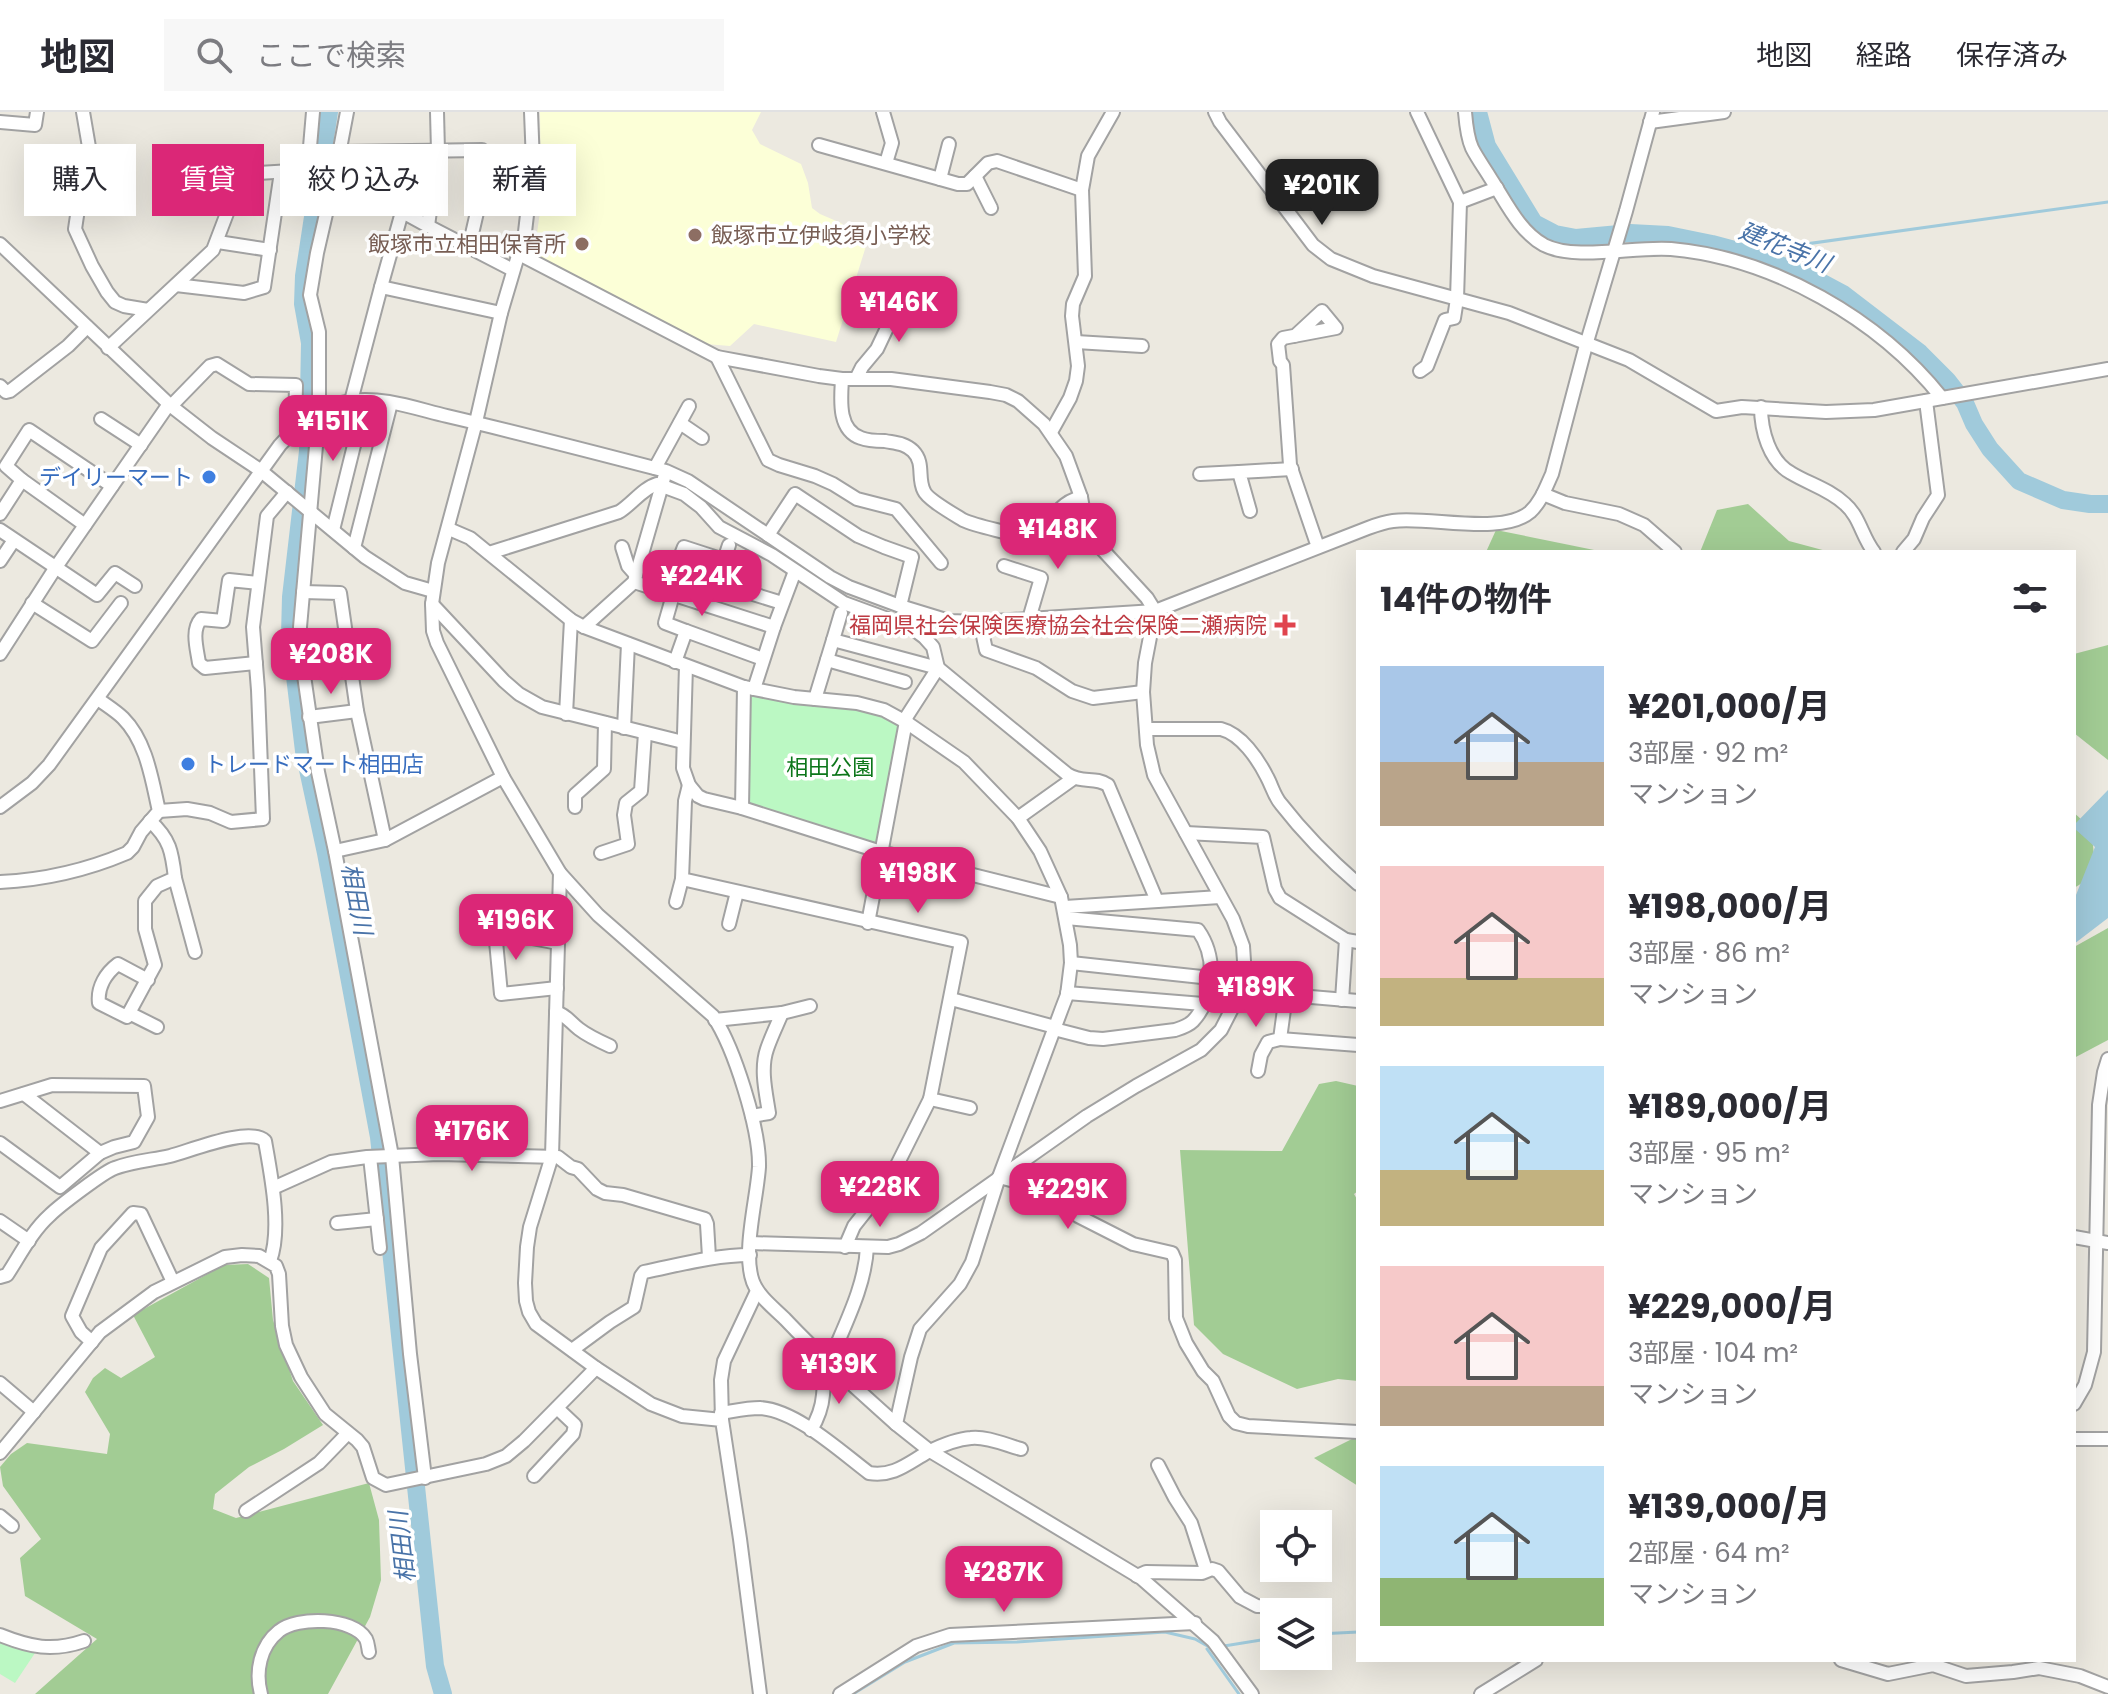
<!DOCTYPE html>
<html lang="ja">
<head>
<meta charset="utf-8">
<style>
  :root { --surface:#fff; --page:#f7f7f7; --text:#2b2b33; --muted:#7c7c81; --line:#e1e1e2; --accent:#db2777 }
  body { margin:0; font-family:Poppins,"Noto Sans JP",sans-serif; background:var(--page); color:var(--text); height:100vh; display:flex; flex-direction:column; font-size:30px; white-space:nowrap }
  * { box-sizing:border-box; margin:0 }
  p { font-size:26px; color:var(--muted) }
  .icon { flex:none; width:44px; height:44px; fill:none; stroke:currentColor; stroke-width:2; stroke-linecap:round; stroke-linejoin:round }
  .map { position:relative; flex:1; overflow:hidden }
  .side { position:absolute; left:1356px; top:438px; width:720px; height:1112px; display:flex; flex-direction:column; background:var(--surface); border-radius:0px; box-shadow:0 8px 32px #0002 }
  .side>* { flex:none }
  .guide { position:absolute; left:24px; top:32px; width:760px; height:72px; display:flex; gap:16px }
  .controls { position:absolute; left:1260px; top:1398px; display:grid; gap:16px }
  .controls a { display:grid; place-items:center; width:72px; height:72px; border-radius:0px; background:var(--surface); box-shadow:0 8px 32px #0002; font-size:40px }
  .price { position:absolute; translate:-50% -68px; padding:0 18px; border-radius:16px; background:var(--accent); color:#fff; font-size:26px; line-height:52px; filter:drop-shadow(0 2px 4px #0008) }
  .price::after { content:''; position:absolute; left:50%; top:48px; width:24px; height:18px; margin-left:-12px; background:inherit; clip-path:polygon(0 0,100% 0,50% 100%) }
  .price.selected { background:#222; color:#fff }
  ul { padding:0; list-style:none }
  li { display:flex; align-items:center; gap:24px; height:200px; padding:0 24px }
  li span { display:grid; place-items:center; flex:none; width:224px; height:160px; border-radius:0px; color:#555 }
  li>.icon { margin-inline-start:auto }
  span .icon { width:96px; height:96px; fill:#fffc; stroke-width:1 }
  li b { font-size:34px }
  h2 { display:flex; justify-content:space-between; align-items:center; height:96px; padding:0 24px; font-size:34px }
  .pill { padding:0 28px; border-radius:0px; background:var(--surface); box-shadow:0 8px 32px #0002; font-size:28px; line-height:72px }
  .pill.selected { background:var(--accent); color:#fff }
  header { display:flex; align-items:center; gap:48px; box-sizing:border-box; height:112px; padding:0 40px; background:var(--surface); border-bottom:2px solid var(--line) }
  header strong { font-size:38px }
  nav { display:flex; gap:44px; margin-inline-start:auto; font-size:28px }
  .search { width:560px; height:72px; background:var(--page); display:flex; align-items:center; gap:20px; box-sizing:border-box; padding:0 28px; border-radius:0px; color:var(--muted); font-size:30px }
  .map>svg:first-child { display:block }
</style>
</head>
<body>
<header>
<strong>地図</strong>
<div class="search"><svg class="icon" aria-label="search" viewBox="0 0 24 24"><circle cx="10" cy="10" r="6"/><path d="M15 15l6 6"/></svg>ここで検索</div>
<nav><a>地図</a><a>経路</a><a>保存済み</a></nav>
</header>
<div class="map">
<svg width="2108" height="1582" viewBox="0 0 2108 1582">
  <rect width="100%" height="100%" fill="#ece9e0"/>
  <polygon fill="#fcffd7" points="540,0 761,0 752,18 760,32 801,52 808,71 812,96 820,102 841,111 866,134 836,230 754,212 730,234 706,232 534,142 541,93"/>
  <g fill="#a2cc94">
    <polygon points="1748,392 1789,429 1830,440 1700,440 1717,398"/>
    <polygon points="1496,418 1604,440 1486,440"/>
    <polygon points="2108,533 2108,648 2074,621 2074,542"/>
    <path d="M2074,701C2096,718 2095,739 2092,765L2074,776Z"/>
    <polygon points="2108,816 2108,928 2074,946 2074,835"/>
    <polygon points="1336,969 1358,974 1358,1079 1354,1082 1358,1089 1358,1269 1338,1267 1297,1277 1223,1242 1194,1213 1180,1038 1282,1039 1319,972"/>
    <polygon points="248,1152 269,1166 273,1208 293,1269 323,1313 284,1337 249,1355 215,1382 213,1397 236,1406 369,1371 379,1408 381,1468 370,1505 328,1582 35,1582 97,1527 25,1484 20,1446 41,1427 3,1374 0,1355 11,1342 27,1331 107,1342 110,1322 85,1280 93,1266 105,1256 121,1266 155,1245 133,1203 224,1153"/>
    <polygon points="1358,1324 1358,1374 1314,1346"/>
  </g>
  <g fill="#bbf8c3">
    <polygon points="755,583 861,596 897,611 901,624 880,731 875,735 747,694 749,584"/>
    <polygon points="0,1528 35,1541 15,1571 0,1562"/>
  </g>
  <polygon fill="#a0cadb" points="2108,678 2108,806 2074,832 2074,788 2095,735 2074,716 2074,713"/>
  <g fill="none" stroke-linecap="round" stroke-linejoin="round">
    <g stroke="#a0cadb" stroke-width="3">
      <polyline points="1757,144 1777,136 2108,90"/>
      <polyline points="1318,1522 1358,1520"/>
      <polyline points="1224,1534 1274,1526"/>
      <polyline points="1207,1537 1239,1582"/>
      <polyline points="853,1582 905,1550 954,1531 1017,1530 1165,1520 1195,1527 1211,1536"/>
    </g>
    <g stroke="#a0cadb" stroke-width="18">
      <polyline points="329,0 304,164 303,192 310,231 308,339 291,485 290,523 304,639 326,741 379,1025 435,1554 443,1582"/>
      <polyline points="1478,0 1487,34 1534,111 1555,122 1576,126 1630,121 1668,123 1712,132 1757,144 1813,166 1843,182 1920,241 1947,268 1965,291 1974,312 1990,337 2019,369 2063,388 2090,392 2108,392"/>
    </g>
    <g stroke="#a2a2a2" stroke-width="16">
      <g id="minor">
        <polyline points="83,0 89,35"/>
        <polyline points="347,0 335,63 317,141 310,183 319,220 319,300 300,515 301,543 318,660 335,739 392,1044 410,1242 425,1366"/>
        <path d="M531,0L533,51L525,120L501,201L476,310L438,451L432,492L433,519L437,531L503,665L560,761L598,803L713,904C734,935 760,1017 759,1055C757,1087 742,1140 753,1170C759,1185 774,1196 785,1207C820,1244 858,1278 896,1312"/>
        <polyline points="883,0 892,31 886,51"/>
        <polyline points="1215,0 1220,10 1313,133 1331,147 1373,164 1509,201 1629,248 1716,299 1742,295 1826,300 1874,298 2108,257"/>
        <polyline points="1417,0 1460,90 1457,187 1454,206 1445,208 1427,254 1420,259"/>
        <path d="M1465,0C1466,12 1467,25 1472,36C1477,46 1485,57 1491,67C1506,90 1519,119 1544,133C1575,149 1635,134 1671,137C1773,146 1879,207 1942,286"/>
        <polyline points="0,10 35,13 37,0"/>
        <polyline points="1650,10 1724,0"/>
        <polyline points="819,33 958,72 967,72 988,51 997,49 1082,78 1085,164 1073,192 1072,204 1078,254 1076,269 1070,286 1051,320"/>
        <polyline points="340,40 482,38 481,83 469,135"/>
        <polyline points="69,43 78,97 75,117 92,154 107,180 115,190 124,194 148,198"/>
        <polyline points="308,58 313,0"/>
        <polyline points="975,64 991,96"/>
        <polyline points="940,67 949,32"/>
        <polyline points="1082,78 1088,44 1113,0"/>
        <polyline points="1460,90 1497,76"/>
        <polyline points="428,114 438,39 437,0"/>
        <polyline points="218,130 270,138"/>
        <polyline points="0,132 171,294 212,326 260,358 365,445 405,471 433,479"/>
        <polyline points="519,142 717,245 819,264 842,267 891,267 990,280 1006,283 1018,289 1044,312 1066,344 1081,385 1084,402 1090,419 1101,436 1147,486 1155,499 1145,551 1143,580 1147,633 1154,663 1233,807 1243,834 1244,849 1241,879 1221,918 1201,938 1136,974 1087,1004 921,1121 899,1132 888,1135 750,1131"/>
        <polyline points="176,173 244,181 264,175 281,60"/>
        <polyline points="381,175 402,100"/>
        <polyline points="1295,224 1322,199 1336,216 1283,226 1278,232 1280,249 1283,253 1290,353 1318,435"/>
        <polyline points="1076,230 1142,234"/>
        <polyline points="108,236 213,138 242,62 308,58 335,63 428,114 513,158"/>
        <polyline points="717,245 768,348 779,353 815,364 833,372 857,387 896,397 941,451"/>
        <path d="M842,267C841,286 837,318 861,326C868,329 877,329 885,329C895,331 905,331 913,339C925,351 917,366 924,379C927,387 955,403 963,408C974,413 1017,424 1029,424C1044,423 1051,406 1060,397C1066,391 1073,387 1081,385"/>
        <polyline points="856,267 862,255 877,237 905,178"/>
        <polyline points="0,274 6,280 10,279 68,234 87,215"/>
        <polyline points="351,289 381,175 501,201"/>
        <polyline points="171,294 210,254 217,252 249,272 296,273 295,317"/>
        <path d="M1761,295C1761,318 1769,349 1791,361C1809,372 1829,377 1845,392C1860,405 1862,425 1874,440"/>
        <polyline points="101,307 141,333"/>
        <polyline points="680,311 702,326"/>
        <polyline points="655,356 689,294"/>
        <polyline points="1200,362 1239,360"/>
        <polyline points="22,368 85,413"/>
        <polyline points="1543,382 1565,391 1619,402 1644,413 1675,440"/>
        <polyline points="1250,399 1239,360 1292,357"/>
        <polyline points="0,402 22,368 6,354 29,318 112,374"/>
        <polyline points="449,417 470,426 571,508 584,515 744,575 794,585 857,591 884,598 906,610 964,650 1018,706 1040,739 1061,785 1070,833 1071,851 1067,883 1062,896 999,1065 972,1150 960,1172 920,1217 911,1245 896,1312 930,1339 1141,1466 1213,1529 1252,1582"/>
        <polyline points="0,418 97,483 115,461 135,474"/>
        <polyline points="333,418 365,289"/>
        <polyline points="768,423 795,382 858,424 884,435 912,445 900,494"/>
        <polyline points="622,435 628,454 636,463"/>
        <polyline points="354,436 391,291"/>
        <polyline points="1903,440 1914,427 1923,406 1938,383 1926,289"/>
        <path d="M489,441L619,400C632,392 643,376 657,372L684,382L701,395L719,415L772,443L844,491L912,516L924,525L933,535L938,556L907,604L868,811"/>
        <polyline points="641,447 782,491"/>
        <polyline points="0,449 14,428"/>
        <polyline points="1004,454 1041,466 1029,507"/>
        <polyline points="675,458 684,435 724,448 729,433"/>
        <polyline points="634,470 774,515"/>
        <polyline points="303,480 340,481 357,599 385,728"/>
        <polyline points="673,483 665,511 686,519"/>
        <polyline points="32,491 92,529 121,491"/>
        <polyline points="432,492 504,569 519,582 542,595 683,630"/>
        <path d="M841,501L833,528L938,556L1067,662C1083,672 1094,664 1108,673L1157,789"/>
        <polyline points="980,510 986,538 1036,556 1072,579 1093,586 1143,580"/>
        <polyline points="584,515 634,470 664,366"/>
        <polyline points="0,542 56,455 169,292"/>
        <polyline points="827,548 905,570"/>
        <polyline points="675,550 686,519 763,547"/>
        <path d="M256,551L205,556L199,551C197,537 191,518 201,507L223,509L229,468L258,471"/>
        <polyline points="686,554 683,656 689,673 698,684 704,687 742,696 881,740 1061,785"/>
        <polyline points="754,577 774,515 795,459"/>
        <polyline points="815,587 833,528"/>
        <polyline points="566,602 571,508"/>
        <polyline points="309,605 357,599"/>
        <polyline points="624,616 628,532"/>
        <path d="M1146,617H1221C1241,622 1258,647 1267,665C1272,674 1274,684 1281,692C1305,723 1329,747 1358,772"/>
        <polyline points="689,673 685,689 682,767 961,830 930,987 970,996"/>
        <path d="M0,695L32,671L49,653L280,333C299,312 322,294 351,289C382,284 417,297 447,304C520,321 593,340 666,359L688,369L830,465L849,475L900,494L949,509L980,510L1155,499L1368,416C1376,413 1385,410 1393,409C1429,404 1502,424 1530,400C1541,390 1546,375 1552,362L1586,233L1626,99L1653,0"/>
        <polyline points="575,695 575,683 604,657 605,611"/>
        <polyline points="742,696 744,575"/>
        <polyline points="159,699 187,697 210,701 231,710 263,707 258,578 253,515 267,404 287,380"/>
        <polyline points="1018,706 1074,666"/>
        <polyline points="1186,721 1263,725 1275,777 1280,786 1346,828 1358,830"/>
        <polyline points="335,739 385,728 503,665"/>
        <polyline points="601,741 628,732 624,703 626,691 641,679 645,621"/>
        <polyline points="560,761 552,1044 530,1115 527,1135 525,1171 526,1189 529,1200 536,1212 596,1256 651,1292 682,1304 722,1308 740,1427 760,1582"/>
        <polyline points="175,766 195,840"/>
        <path d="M0,770C43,768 87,758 127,741L133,735L141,720L159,699C152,669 147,630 123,606C116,599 106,593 98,587"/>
        <polyline points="676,790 682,767"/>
        <polyline points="1065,795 1220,785"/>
        <polyline points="729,812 737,780"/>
        <polyline points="1071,851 1211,866"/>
        <path d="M148,868L118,852C106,861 97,875 99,891L127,905L129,901L155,853L145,817V789L157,774L175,766C172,740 170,727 150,709"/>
        <polyline points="557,876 501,882 495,819 558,831"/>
        <polyline points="1241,879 1358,889"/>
        <polyline points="1067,881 1203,892"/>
        <polyline points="951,887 1055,915"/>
        <polyline points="1342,888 1346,828"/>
        <path d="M556,900C566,903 570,910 579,917C588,924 599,929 610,934"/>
        <polyline points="129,901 157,915"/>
        <polyline points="715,908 782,901 810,894"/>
        <path d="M1054,917L1089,926L1103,927L1175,918C1181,916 1188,914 1193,909C1215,885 1217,845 1198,818L1066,806"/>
        <polyline points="1280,927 1358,933"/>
        <polyline points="1258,959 1261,943 1268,930 1280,927 1286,883"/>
        <polyline points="24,982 100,1041"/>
        <polyline points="0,989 52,973 144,974 148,1005 134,1030 114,1035 100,1041 60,1075 0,1031"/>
        <path d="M752,1004L769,1001C766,981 760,957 767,937C771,925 777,913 782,901"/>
        <polyline points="370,1045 380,1136"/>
        <polyline points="999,1065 1030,1073 1058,1085 1078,1104 1133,1132 1172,1141 1175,1148 1176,1206 1186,1231 1203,1259 1213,1269 1229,1304 1236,1311 1248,1314 1358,1320"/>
        <polyline points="273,1076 331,1050 367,1045 439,1042 558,1045 571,1055 578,1057 597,1077 605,1081 623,1083 705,1107 707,1112 709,1145"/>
        <polyline points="0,1109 29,1129"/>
        <polyline points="337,1111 377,1107"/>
        <polyline points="2074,1125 2108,1131"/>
        <polyline points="845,1135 854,1114 888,1071 930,987"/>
        <path d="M0,1165L7,1163C20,1143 32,1119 50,1103C59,1094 105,1059 115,1056C133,1049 153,1048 170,1044C190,1039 250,1014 265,1029C271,1063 282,1117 270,1149"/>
        <polyline points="92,1230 81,1220 72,1204 101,1136 133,1101 141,1102 173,1170"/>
        <path d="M572,1238L610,1210L634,1195L641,1164L644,1160C679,1153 714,1143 750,1143"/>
        <polyline points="0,1271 34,1300"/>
        <polyline points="2074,1292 2085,1273 2094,1240 2099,993 2104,960 2108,947"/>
        <path d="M721,1301C734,1299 747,1296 760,1296C796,1298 841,1340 869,1361C894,1365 908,1351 928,1340C940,1334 957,1327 971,1326C986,1324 1006,1333 1021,1337"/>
        <polyline points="722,1308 721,1268 724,1249 757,1179"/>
        <path d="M811,1318C817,1308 822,1295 823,1283C824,1275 823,1267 826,1259C841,1219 865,1178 867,1135"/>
        <polyline points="2074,1327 2108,1327"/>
        <polyline points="0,1341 100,1220 154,1180 225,1145 242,1143 259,1144 276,1154 279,1162 282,1214 286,1233 301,1265 325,1302 357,1328 363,1335 373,1366 386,1373 486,1352 506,1344 524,1329 596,1256"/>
        <polyline points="1158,1353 1175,1386 1191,1411 1206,1458"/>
        <polyline points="534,1364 573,1322 575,1313 557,1296"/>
        <polyline points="246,1399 319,1351 348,1321"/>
        <polyline points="0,1404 12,1414"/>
        <polyline points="1137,1464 1146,1460 1202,1461 1212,1457 1218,1459 1240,1485 1257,1494 1304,1495"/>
        <path d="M0,1523C30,1535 52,1540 84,1529"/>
        <polyline points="1841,1548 1888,1562 1933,1553 1966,1564 2013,1560 2039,1556 2080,1564 2108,1575"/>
        <path d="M261,1582C255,1560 260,1534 279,1519C297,1504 353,1505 366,1527C368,1531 368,1535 369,1540"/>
        <polyline points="840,1582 916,1534 950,1523 1195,1511"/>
        <polyline points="1481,1582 1536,1548"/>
      </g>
    </g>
    <use href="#minor" stroke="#fff" stroke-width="12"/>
  </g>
  <g fill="#8d6e63" stroke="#fff" stroke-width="3">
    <circle cx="695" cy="123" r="8"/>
    <circle cx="582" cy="132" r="8"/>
  </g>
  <g fill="#3f7fe0" stroke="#fff" stroke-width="3">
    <circle cx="209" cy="365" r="8"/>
    <circle cx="188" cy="652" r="8"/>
  </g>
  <path fill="#e0444e" stroke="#fff" stroke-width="3" d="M1281 501h8v8h8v8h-8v8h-8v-8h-8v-8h8z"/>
  <g text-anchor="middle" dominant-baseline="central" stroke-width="7" stroke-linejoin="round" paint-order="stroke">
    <g font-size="22" fill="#785e54" stroke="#fff" text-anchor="start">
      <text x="711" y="123">飯塚市立伊岐須小学校</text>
      <text x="566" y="132" text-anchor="end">飯塚市立相田保育所</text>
    </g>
    <g font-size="22" fill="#366cbe" stroke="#fff" text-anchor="end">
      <text x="193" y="365">デイリーマート</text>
      <text x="204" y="652" text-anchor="start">トレードマート相田店</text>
    </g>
    <g font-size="22" fill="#be3a42" stroke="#fff" text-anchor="end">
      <text x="1267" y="513">福岡県社会保険医療協会社会保険二瀬病院</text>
    </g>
    <g font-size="22" fill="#0c761a" stroke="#fff">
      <text x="830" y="655">相田公園</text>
    </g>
    <g font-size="24" font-style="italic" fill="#4973a8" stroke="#fff">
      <text transform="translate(1785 135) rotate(22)">建花寺川</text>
      <text transform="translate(357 787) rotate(79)">相田川</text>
      <text transform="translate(402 1435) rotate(-97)">相田川</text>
    </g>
  </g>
</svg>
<div class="controls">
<a><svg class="icon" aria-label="locate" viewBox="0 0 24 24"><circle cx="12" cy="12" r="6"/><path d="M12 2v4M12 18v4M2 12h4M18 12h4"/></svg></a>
<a><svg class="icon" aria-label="layers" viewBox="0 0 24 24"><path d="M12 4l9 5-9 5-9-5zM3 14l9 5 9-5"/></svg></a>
</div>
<b class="price selected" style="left:1322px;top:115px">¥201K</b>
<b class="price" style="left:899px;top:232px">¥146K</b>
<b class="price" style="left:333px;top:351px">¥151K</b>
<b class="price" style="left:1058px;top:459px">¥148K</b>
<b class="price" style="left:702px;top:506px">¥224K</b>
<b class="price" style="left:331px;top:584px">¥208K</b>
<b class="price" style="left:918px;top:803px">¥198K</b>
<b class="price" style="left:516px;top:850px">¥196K</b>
<b class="price" style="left:1256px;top:917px">¥189K</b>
<b class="price" style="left:472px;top:1061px">¥176K</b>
<b class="price" style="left:880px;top:1117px">¥228K</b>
<b class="price" style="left:1068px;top:1119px">¥229K</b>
<b class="price" style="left:839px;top:1294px">¥139K</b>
<b class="price" style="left:1004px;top:1502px">¥287K</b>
<div class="guide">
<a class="pill">購入</a>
<a class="pill selected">賃貸</a>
<a class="pill">絞り込み</a>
<a class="pill">新着</a>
</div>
<section class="side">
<h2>14件の物件<svg class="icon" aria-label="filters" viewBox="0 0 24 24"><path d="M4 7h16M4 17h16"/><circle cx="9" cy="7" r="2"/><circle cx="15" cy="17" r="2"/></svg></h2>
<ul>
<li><span style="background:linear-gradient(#a9c7e8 60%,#b9a48a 0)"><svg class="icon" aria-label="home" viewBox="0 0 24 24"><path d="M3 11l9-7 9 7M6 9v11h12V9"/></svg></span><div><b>¥201,000/月</b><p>3部屋 · 92 m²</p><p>マンション</p></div></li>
<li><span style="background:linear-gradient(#f6c9c9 70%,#c2b280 0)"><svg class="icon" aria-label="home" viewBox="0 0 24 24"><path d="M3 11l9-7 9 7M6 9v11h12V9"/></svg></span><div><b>¥198,000/月</b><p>3部屋 · 86 m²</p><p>マンション</p></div></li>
<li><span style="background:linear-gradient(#bfe0f5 65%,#c2b280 0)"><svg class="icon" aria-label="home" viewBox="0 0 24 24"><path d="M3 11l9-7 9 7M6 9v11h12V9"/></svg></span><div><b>¥189,000/月</b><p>3部屋 · 95 m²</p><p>マンション</p></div></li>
<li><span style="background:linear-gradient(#f6c9c9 75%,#b9a48a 0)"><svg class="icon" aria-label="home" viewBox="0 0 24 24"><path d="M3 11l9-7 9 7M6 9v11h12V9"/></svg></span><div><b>¥229,000/月</b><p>3部屋 · 104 m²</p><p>マンション</p></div></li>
<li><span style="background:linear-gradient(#bfe0f5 70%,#8fb573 0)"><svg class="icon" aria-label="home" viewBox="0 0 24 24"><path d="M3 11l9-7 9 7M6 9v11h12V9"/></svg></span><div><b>¥139,000/月</b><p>2部屋 · 64 m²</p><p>マンション</p></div></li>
</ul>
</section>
</div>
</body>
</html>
